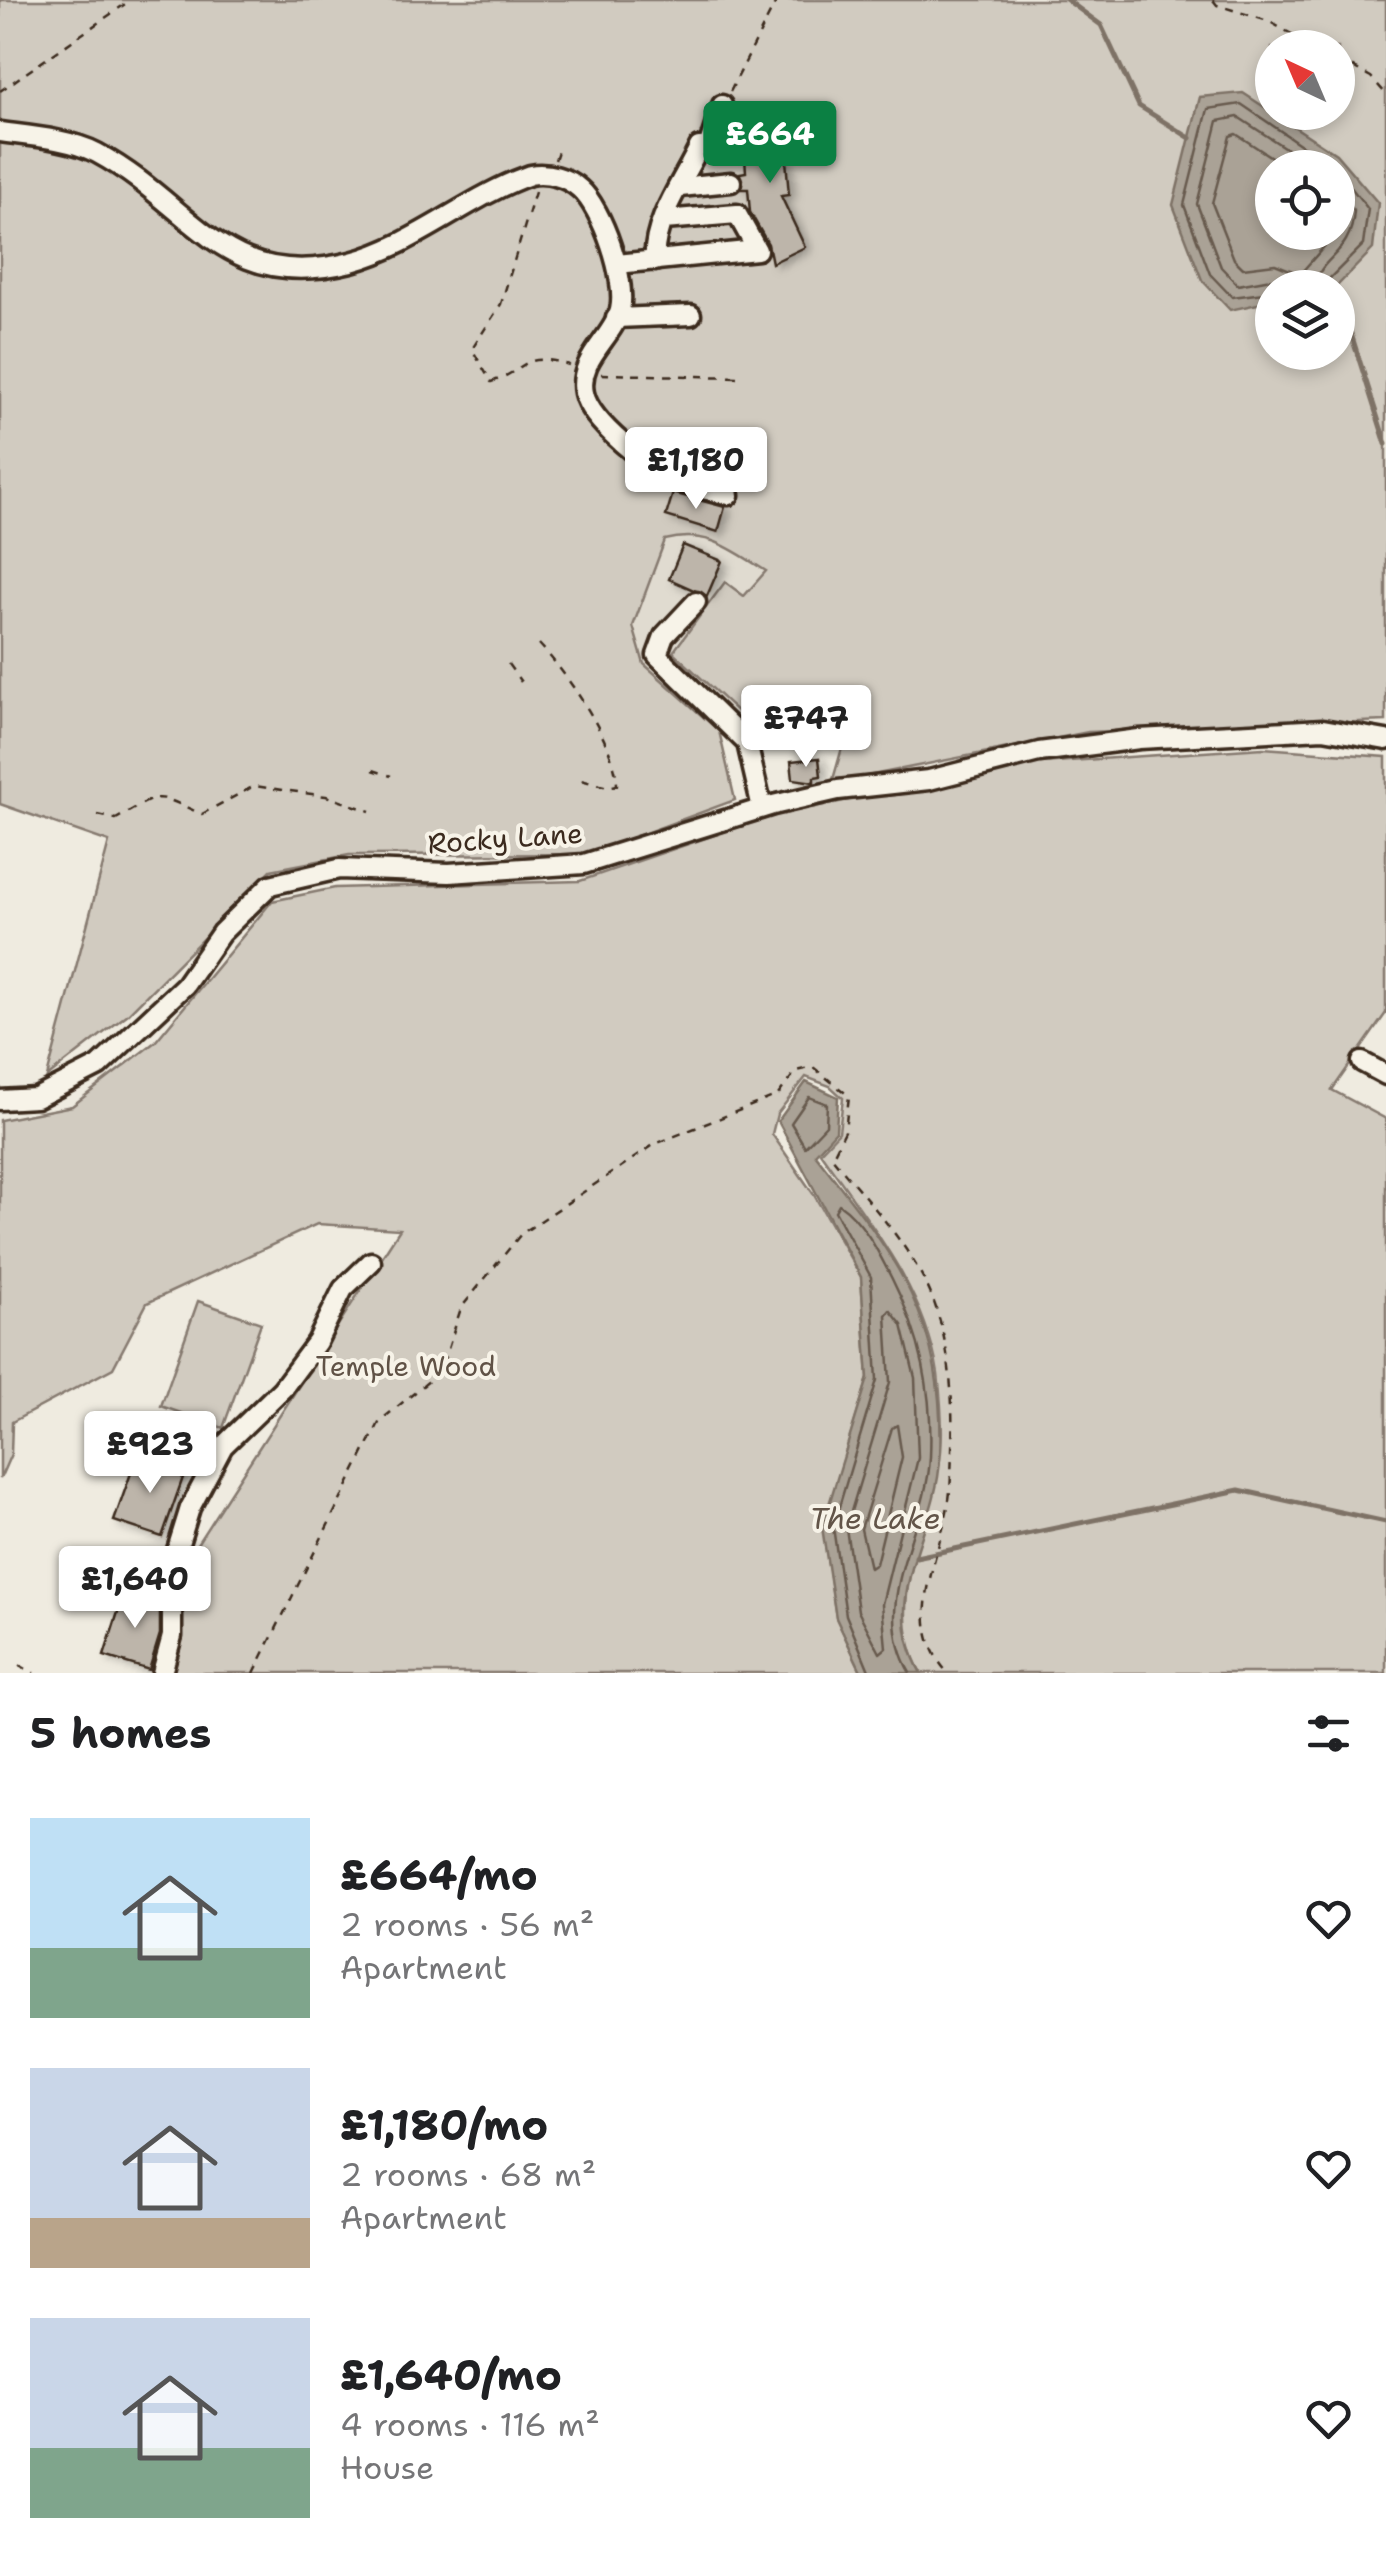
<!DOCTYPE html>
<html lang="en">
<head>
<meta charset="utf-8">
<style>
  :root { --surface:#fff; --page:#f6f6f6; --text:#202124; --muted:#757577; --accent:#0b8043 }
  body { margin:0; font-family:"Shantell Sans",sans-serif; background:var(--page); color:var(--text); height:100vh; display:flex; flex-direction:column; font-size:38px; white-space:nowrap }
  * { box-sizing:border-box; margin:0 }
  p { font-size:32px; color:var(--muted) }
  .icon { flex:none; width:55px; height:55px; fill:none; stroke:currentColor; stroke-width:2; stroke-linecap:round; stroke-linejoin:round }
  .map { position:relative; height:1673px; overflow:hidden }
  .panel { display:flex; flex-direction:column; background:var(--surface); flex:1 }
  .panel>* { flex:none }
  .needle { width:65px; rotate:316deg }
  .tools { position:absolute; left:1255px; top:30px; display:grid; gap:20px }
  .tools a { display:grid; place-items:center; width:100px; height:100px; border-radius:50%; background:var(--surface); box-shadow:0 5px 15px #0003; font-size:50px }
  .price { position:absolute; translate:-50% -85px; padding:0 22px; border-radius:10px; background:#fff; color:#222; font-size:32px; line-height:65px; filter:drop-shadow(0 2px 5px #0008) }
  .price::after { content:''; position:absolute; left:50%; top:60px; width:30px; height:22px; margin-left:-15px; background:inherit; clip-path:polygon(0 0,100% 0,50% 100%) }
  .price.selected { background:var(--accent); color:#fff }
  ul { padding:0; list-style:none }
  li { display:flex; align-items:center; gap:30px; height:250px; padding:0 30px }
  li span { display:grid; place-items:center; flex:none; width:280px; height:200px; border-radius:0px; color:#555 }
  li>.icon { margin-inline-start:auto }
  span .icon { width:120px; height:120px; fill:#fffc; stroke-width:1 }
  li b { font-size:42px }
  h2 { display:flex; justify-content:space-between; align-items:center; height:120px; padding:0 30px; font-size:42px }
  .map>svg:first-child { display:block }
</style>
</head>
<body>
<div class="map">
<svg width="1386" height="1673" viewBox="0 0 1386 1673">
  <defs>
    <filter id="shadow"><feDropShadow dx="6" dy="3.5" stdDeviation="5" flood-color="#0004"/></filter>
  </defs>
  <rect width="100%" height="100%" fill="#efebe0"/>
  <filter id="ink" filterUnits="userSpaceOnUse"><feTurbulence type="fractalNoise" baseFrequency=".01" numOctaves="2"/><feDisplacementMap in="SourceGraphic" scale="20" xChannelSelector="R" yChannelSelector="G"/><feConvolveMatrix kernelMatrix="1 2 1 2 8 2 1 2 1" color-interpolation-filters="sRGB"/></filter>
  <g filter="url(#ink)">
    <polygon fill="#e0dbd0" points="691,533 723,544 767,571 744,596 724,582 674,652 741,715 719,731 644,664 633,626 665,540"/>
    <g fill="#d1cbc0" stroke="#867a6f" stroke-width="2.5" fill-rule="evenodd">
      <path d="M0,0H1386V721L1088,732L832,783L850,720L776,739L751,708L741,715L673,652L725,582L744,596L766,571C730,549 708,529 665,540L633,626L644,664L719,731L735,800L588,854L349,855L271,870L128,1014L47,1077L109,842L0,804ZM1272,48H1338V112H1272ZM1272,168H1338V232H1272ZM1272,288H1338V352H1272Z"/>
      <path d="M1263,748L1386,757V1013L1332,1090L1386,1119V1673H921C884,1609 925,1533 939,1466C944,1441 941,1400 938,1374C925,1289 868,1221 820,1152L839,1132L843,1098L830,1086L806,1077L777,1114L772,1134L814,1195L861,1277L868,1378L823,1527L836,1618L862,1673H157L192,1572L186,1561L400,1229L317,1224L147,1303L113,1368L12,1422L11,1454L0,1479V1120L72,1106L155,1042L272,901L335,888L580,881L770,816L1025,764Z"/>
      <polygon points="198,1301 261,1323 223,1428 161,1406"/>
    </g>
    <g fill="#aaa296" stroke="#7e7266" stroke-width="2.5" fill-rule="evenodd">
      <path d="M1243,93L1336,154L1378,203L1373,249L1336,287L1272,288V301L1230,310L1202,280L1173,205L1200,97ZM1272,168H1338V232H1272Z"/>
      <path d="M806,1082L838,1097L836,1131L815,1154C897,1258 946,1319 940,1458C937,1532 877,1597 921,1673H862L836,1618L822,1527L868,1378L861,1277L778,1121Z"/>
    </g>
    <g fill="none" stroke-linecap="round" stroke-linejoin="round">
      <g stroke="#675a4e" stroke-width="2.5">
        <polyline points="1288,168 1236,134 1230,136 1212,203 1234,259 1243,268 1275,264 1300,274 1337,232"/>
        <polyline points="1289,288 1271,279 1238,285 1221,267 1197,204 1218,121 1238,117 1316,168"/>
        <path d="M1315,288C1319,254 1351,258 1354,211L1338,190"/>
        <polyline points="1327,288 1330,278 1363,245 1368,209 1338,171"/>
        <polyline points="1272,292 1232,297 1210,274 1184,205 1208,109 1241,104 1335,168"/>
        <polygon points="809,1097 827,1104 826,1125 805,1147 791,1123"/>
        <polygon points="890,1310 902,1325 915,1378 918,1458 882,1604 886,1648 880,1653 858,1611 846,1528 890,1382 886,1315"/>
        <polygon points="897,1425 902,1457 876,1564 870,1568 861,1529 892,1428"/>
        <path d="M870,1673L846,1615L833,1527L877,1380L871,1277L835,1211L839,1204C863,1220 879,1253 892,1279C921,1336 933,1392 930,1457C927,1529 868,1601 910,1673"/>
      </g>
      <g stroke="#7e7266" stroke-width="5">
        <polyline points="1067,0 1101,25 1139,106 1190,138"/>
        <polyline points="1338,293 1386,444"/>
        <polyline points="916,1557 1239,1490 1386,1522"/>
      </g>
    </g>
    <g fill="#bdb5aa" stroke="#3b2a1e" stroke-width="2.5" filter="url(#shadow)">
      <polygon points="752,112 789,122 778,160 786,160 789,195 781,196 805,247 772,263 768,244 750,212 748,189 741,189 740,173 746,172 744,144 751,144"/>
      <polygon points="673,493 725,507 718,532 666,516"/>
      <polygon points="683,545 722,561 707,596 669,579"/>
      <polygon points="819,758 821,776 814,777 814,782 793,779 791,761"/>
      <polygon points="137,1456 185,1472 162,1537 114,1521"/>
      <polygon points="125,1590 160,1602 160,1634 149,1670 104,1656"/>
    </g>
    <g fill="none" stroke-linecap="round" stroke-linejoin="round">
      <g stroke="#3b2a1e" stroke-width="25">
        <g id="minor">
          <path d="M0,132C30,136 70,139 97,153C195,206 223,294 351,262C416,245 467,197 530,175C547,172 567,177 580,189C602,208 627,280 620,310C613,338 577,359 584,393C590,423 650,468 677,481C693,488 713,491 729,495"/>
          <polyline points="708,147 722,105"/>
          <polyline points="680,187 731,182"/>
          <path d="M655,261C651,224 684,179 699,147L732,146"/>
          <polyline points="617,264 757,250 737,214 664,220"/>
          <polyline points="616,318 691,315"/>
          <polyline points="696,602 664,636 657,655 747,743 762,808"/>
          <polyline points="1362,1062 1386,1075"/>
          <polyline points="0,1100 36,1098 99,1066 185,985 221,933 270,885 339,869 449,873 584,864 773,805 838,790 929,780 1039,752 1139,739 1323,729 1386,740"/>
          <polyline points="162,1673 172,1636 172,1566 190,1508 223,1446 282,1389 317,1342 343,1289 371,1262"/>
        </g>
      </g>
      <g stroke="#3b2a1e" stroke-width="2.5" stroke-dasharray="8 8" stroke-linecap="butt">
        <polyline points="1213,0 1217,5 1268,21 1317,48"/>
        <polyline points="1338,59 1371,77 1386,94"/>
        <polyline points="0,91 131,0"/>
        <polyline points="730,92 777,0"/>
        <polyline points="555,160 558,151"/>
        <path d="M535,192L501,304L472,349L491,382C528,370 522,350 569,365"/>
        <polyline points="601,374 739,377"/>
        <path d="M539,644C567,674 616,743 617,785L608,787L577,779"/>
        <polyline points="508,664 521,682"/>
        <polyline points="373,770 391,776"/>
        <path d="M98,815L116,819C166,790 153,794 202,814L254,786L326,796L370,811"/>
        <polyline points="19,1665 34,1673"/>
        <path d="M254,1673L380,1421L441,1371L461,1308L521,1234L655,1144L778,1095L796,1071L813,1067L849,1096L845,1131L832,1157C868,1202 917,1251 936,1308C955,1366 954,1430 950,1491C945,1551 899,1620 948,1673"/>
      </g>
      <use href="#minor" stroke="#f7f3e8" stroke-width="18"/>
    </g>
  </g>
  <g text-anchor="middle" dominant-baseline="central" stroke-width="8" stroke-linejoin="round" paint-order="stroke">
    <g font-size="28" fill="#3b2a1e" stroke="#f7f3e8">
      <text transform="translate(505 838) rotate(-4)">Rocky Lane</text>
    </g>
    <g font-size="28" fill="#605246" stroke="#f7f3e8">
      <text x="406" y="1366">Temple Wood</text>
    </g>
    <g font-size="30" font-style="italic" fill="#625448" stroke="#f7f3e8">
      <text x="875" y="1518">The Lake</text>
    </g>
  </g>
</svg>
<div class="tools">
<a><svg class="needle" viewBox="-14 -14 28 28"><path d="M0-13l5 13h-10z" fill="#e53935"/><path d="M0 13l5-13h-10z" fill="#757577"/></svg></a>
<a><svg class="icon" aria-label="locate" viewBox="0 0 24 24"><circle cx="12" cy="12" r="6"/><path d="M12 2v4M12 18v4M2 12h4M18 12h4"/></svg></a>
<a><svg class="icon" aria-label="layers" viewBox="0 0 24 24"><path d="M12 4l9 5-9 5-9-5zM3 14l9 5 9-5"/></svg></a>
</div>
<b class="price selected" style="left:770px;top:186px">£664</b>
<b class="price" style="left:696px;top:512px">£1,180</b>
<b class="price" style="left:806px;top:770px">£747</b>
<b class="price" style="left:150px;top:1496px">£923</b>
<b class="price" style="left:135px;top:1631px">£1,640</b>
</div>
<section class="panel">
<h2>5 homes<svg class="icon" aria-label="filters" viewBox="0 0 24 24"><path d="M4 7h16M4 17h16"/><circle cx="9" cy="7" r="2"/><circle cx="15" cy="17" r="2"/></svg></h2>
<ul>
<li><span style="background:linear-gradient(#bfe0f5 65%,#7fa58c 0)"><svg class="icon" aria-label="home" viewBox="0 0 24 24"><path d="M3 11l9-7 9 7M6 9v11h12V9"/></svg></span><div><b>£664/mo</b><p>2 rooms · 56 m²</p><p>Apartment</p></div><svg class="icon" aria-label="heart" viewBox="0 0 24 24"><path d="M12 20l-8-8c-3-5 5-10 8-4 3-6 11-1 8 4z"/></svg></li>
<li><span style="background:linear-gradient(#c9d6e8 75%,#b9a48a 0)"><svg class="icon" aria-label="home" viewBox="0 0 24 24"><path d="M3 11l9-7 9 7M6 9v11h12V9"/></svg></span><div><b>£1,180/mo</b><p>2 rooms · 68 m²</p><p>Apartment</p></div><svg class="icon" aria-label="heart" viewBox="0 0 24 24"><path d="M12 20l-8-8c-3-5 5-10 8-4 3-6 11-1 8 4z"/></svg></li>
<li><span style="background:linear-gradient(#c9d6e8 65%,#7fa58c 0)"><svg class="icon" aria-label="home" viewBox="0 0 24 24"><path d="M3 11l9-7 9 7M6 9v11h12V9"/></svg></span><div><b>£1,640/mo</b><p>4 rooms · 116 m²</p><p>House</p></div><svg class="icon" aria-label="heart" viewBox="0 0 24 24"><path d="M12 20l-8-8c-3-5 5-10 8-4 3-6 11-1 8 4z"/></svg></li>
</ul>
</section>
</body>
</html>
